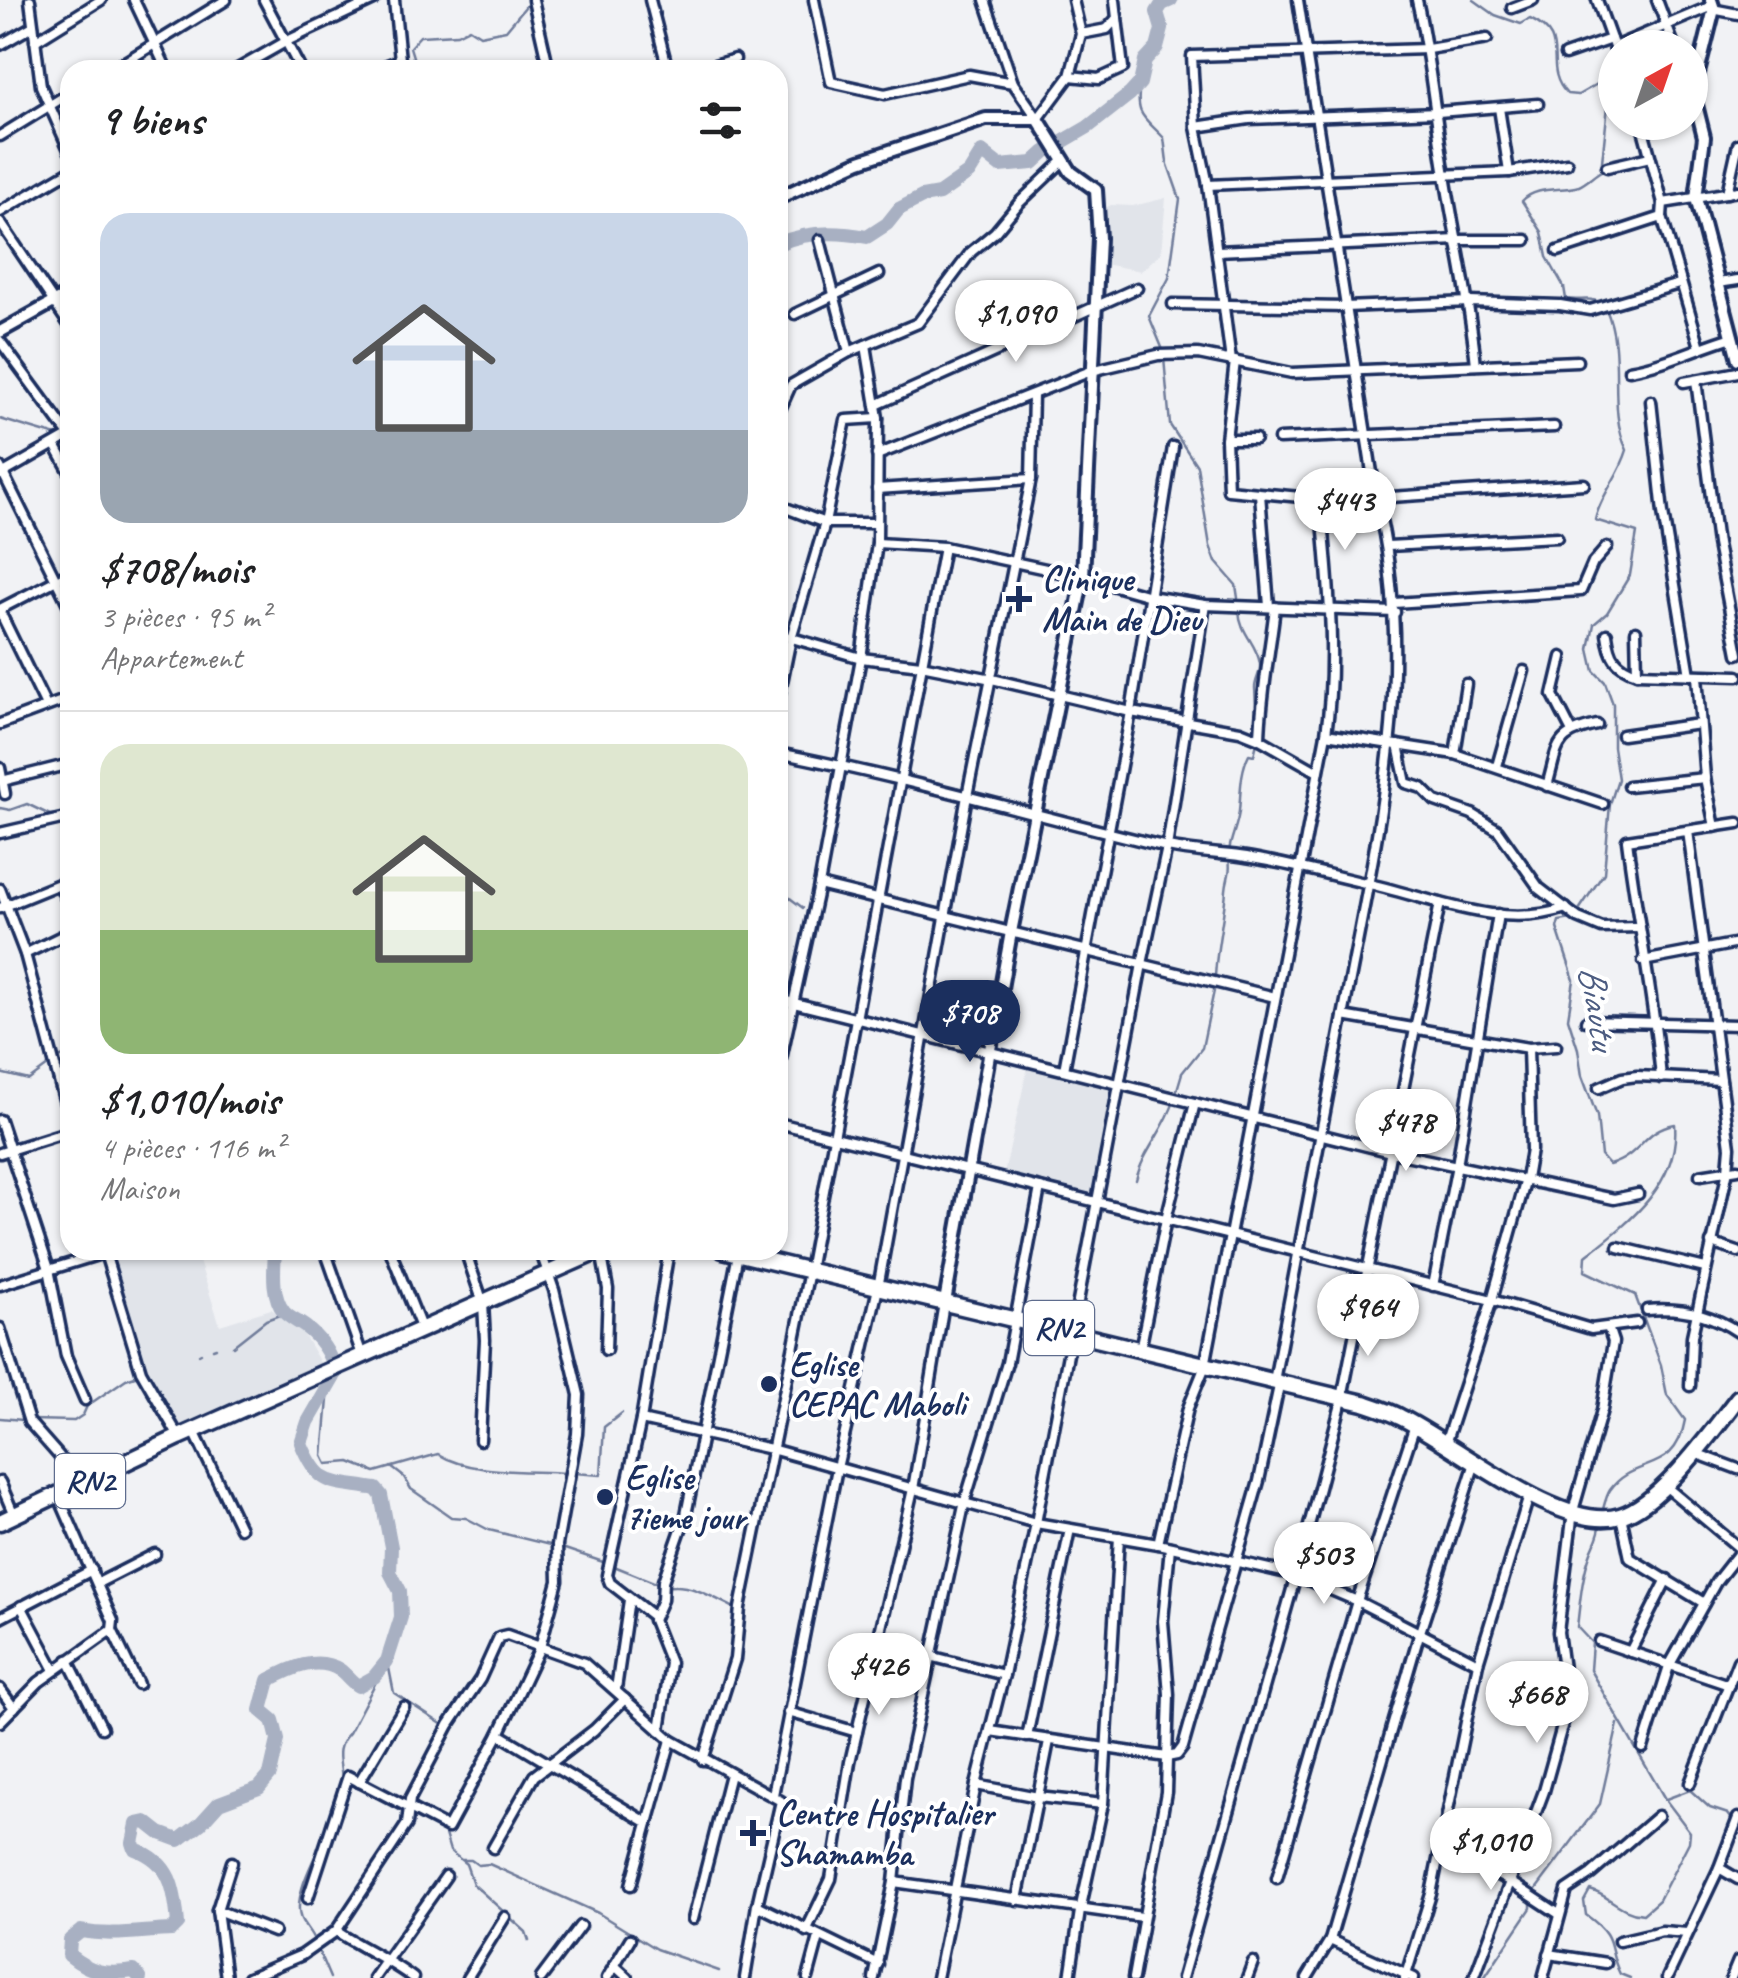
<!DOCTYPE html>
<html lang="fr">
<head>
<meta charset="utf-8">
<style>
  :root { --surface:#fff; --page:#f6f6f6; --text:#202124; --muted:#757577; --line:#e0e0e0; --accent:#1b2f5e }
  body { margin:0; font-family:Caveat,sans-serif; background:var(--page); color:var(--text); height:100vh; display:flex; flex-direction:column; font-size:38px; white-space:nowrap }
  * { box-sizing:border-box; margin:0 }
  p { font-size:32px; color:var(--muted) }
  .icon { flex:none; width:55px; height:55px; fill:none; stroke:currentColor; stroke-width:2; stroke-linecap:round; stroke-linejoin:round }
  .map { position:relative; flex:1; overflow:hidden }
  .panel { position:absolute; left:60px; top:60px; width:728px; height:1200px; display:flex; flex-direction:column; background:var(--surface); border-radius:30px; box-shadow:0 2px 8px #0004 }
  .panel>* { flex:none }
  .needle { width:65px; rotate:40deg }
  .tools { position:absolute; left:1598px; top:30px; display:grid; gap:20px }
  .tools a { display:grid; place-items:center; width:110px; height:110px; border-radius:50%; background:var(--surface); box-shadow:0 2px 8px #0004; font-size:50px }
  .price { position:absolute; translate:-50% -85px; padding:0 22px; border-radius:35px; background:#fff; color:#222; font-size:32px; line-height:65px; filter:drop-shadow(0 2px 5px #0008) }
  .price::after { content:''; position:absolute; left:50%; top:60px; width:30px; height:22px; margin-left:-15px; background:inherit; clip-path:polygon(0 0,100% 0,50% 100%) }
  .price.on { background:var(--accent); color:#fff }
  ul { padding:0; list-style:none }
  li { display:grid; align-content:center; gap:20px; height:530px; padding:0 40px }
  li+li { border-top:2px solid var(--line) }
  li span { display:grid; place-items:center; height:310px; border-radius:30px; color:#555 }
  li>.icon { margin-inline-start:auto }
  span .icon { width:180px; height:180px; fill:#fffc; stroke-width:1 }
  li b { font-size:42px }
  h2 { display:flex; justify-content:space-between; align-items:center; height:120px; padding:0 40px; font-size:42px }
  .map>svg:first-child { display:block }
</style>
</head>
<body>
<div class="map">
<svg width="1738" height="1978" viewBox="0 0 1738 1978">
  <rect width="100%" height="100%" fill="#f1f2f5"/>
  <filter id="ink" filterUnits="userSpaceOnUse"><feTurbulence type="fractalNoise" baseFrequency=".01" numOctaves="2"/><feDisplacementMap in="SourceGraphic" scale="20" xChannelSelector="R" yChannelSelector="G"/><feConvolveMatrix kernelMatrix="1 2 1 2 8 2 1 2 1" color-interpolation-filters="sRGB"/></filter>
  <g filter="url(#ink)">
    <g fill="#e1e4ea">
      <polygon points="1166,198 1161,253 1141,271 1104,264 1103,209 1111,205 1133,206"/>
      <polygon points="1028,1066 1115,1087 1092,1196 1004,1174"/>
      <polygon points="106,1250 199,1250 196,1252 220,1325 271,1309 301,1330 322,1366 179,1430 147,1370"/>
    </g>
    <g fill="none" stroke-linecap="round" stroke-linejoin="round">
      <g stroke="#707c9a" stroke-width="2.5">
        <path d="M1474,0L1495,15L1521,24L1530,19C1573,39 1540,65 1567,94L1578,95L1599,83L1609,96L1601,171C1594,175 1586,183 1579,186C1561,192 1537,185 1522,201L1542,232L1547,257L1564,287L1566,299C1580,302 1589,296 1602,303"/>
        <polyline points="417,70 410,47 420,36 457,34 469,28 480,35 506,30 530,1"/>
        <path d="M1140,83C1135,116 1143,116 1164,138L1167,162L1180,199L1169,278L1149,316L1163,350"/>
        <polyline points="1164,358 1170,425 1197,466 1210,546 1216,562 1236,585 1238,598"/>
        <polyline points="0,419 60,437"/>
        <path d="M1239,610C1240,634 1257,643 1260,664C1261,673 1255,680 1255,688C1256,702 1256,717 1257,730"/>
        <polyline points="0,808 10,810 27,804 50,815 70,813"/>
        <path d="M1229,851C1231,837 1238,824 1239,811C1241,791 1240,772 1249,754L1254,755L1257,743"/>
        <polyline points="778,889 803,908"/>
        <path d="M1577,913L1604,873L1610,804L1618,779L1613,747V704L1605,682L1594,671L1589,649L1594,624L1607,613L1630,575L1637,533L1595,520C1600,496 1620,475 1627,450C1606,407 1626,355 1606,309"/>
        <path d="M1572,919L1559,921L1557,928L1574,980L1568,1018L1578,1049L1582,1076L1597,1116L1601,1156L1609,1165C1641,1156 1643,1129 1675,1124C1680,1184 1628,1223 1586,1256L1585,1271L1635,1295L1661,1365L1667,1395L1685,1420C1675,1477 1635,1455 1610,1490C1606,1496 1604,1506 1602,1513"/>
        <path d="M1215,978C1216,948 1224,919 1226,890C1227,877 1232,872 1229,859"/>
        <polyline points="58,1058 70,1054"/>
        <polyline points="0,1073 29,1080 52,1063"/>
        <polyline points="1176,1093 1182,1073 1202,1048 1215,986"/>
        <path d="M1136,1180C1143,1151 1165,1130 1174,1101"/>
        <polyline points="233,1346 266,1320 285,1313"/>
        <polyline points="213,1349 216,1348"/>
        <polyline points="199,1354 201,1353"/>
        <path d="M329,1388L323,1456L327,1464L350,1462L375,1472L438,1454C472,1475 527,1470 566,1473"/>
        <polyline points="0,1418 23,1420"/>
        <polyline points="31,1420 74,1421 83,1415 87,1406 126,1379 138,1375"/>
        <polyline points="391,1467 404,1477 411,1489 451,1517 466,1518 489,1530 554,1546"/>
        <polyline points="574,1473 601,1475 604,1427 622,1413"/>
        <path d="M1601,1521C1600,1534 1596,1540 1591,1552C1582,1575 1580,1602 1577,1627L1592,1643L1590,1670L1665,1799L1690,1832L1689,1842L1659,1900L1643,1914C1621,1913 1609,1895 1590,1890L1584,1901L1586,1915C1619,1938 1606,1946 1620,1974L1630,1978"/>
        <polyline points="562,1548 606,1563"/>
        <path d="M614,1566L666,1587C690,1582 716,1599 736,1609"/>
        <polyline points="388,1663 394,1693 443,1725"/>
        <path d="M342,1780C341,1760 333,1750 349,1733L387,1661"/>
        <polyline points="1666,1799 1690,1790 1710,1808 1728,1814 1734,1822"/>
        <polyline points="436,1826 444,1831 450,1851 466,1864 473,1884 526,1932 529,1941"/>
        <polyline points="462,1860 471,1860 478,1865 489,1864 598,1913 656,1949 719,1971"/>
        <polyline points="1534,1892 1600,1804 1618,1724"/>
        <path d="M315,1942C312,1934 307,1929 302,1921C290,1900 316,1856 325,1835"/>
        <polyline points="318,1950 330,1978"/>
        <polyline points="1484,1978 1531,1908 1531,1899"/>
      </g>
      <g stroke="#a8b0c2" stroke-width="14">
        <path d="M778,244C806,231 837,231 867,237L887,224L899,209L922,197L939,194L969,173L982,152L1000,166L1033,163L1045,152L1088,127L1130,94L1140,83L1145,61L1157,48L1162,29L1157,12L1162,4L1171,0"/>
        <path d="M140,1978L134,1971C106,1975 91,1973 69,1955L70,1940L81,1931C112,1937 141,1931 172,1930L178,1924C175,1889 171,1862 135,1849L133,1843L137,1824L146,1822L160,1833L179,1840L200,1824L219,1803L259,1788L270,1775L278,1740L273,1720L261,1710L269,1680C290,1669 316,1655 340,1670C346,1674 351,1682 358,1686L374,1677L387,1661L401,1617L400,1591L390,1572L391,1547L381,1495L376,1489C331,1481 319,1488 301,1443L308,1422L334,1377C334,1359 323,1342 309,1330C302,1323 290,1319 284,1312C271,1296 274,1269 275,1250"/>
      </g>
      <g stroke="#1b2f5e" stroke-width="15">
        <g id="street">
          <polyline points="30,0 41,86 70,152"/>
          <polyline points="134,0 167,70"/>
          <polyline points="264,0 301,70"/>
          <polyline points="394,0 400,60 405,70"/>
          <polyline points="533,0 549,70"/>
          <polyline points="650,0 668,70"/>
          <polyline points="814,0 831,82 885,94 969,75 1013,83 1038,119 1070,76 1081,34 1107,29 1117,18 1115,0"/>
          <polyline points="985,0 1013,83"/>
          <polyline points="1073,0 1081,34"/>
          <path d="M1417,0C1430,58 1435,116 1445,175C1455,239 1470,301 1476,365"/>
          <polyline points="1597,0 1615,50"/>
          <polyline points="1657,0 1675,48"/>
          <polyline points="1512,8 1533,0"/>
          <polyline points="35,41 101,0"/>
          <polyline points="0,45 33,26"/>
          <polyline points="1614,47 1707,8 1738,14"/>
          <polyline points="1565,55 1611,39"/>
          <polyline points="112,70 226,0"/>
          <polyline points="236,70 287,41 374,0"/>
          <polyline points="375,70 400,60"/>
          <polyline points="698,70 735,59"/>
          <polyline points="1070,76 1099,79 1123,68 1117,18"/>
          <polyline points="1499,108 1509,172"/>
          <polyline points="1641,122 1663,203"/>
          <polyline points="1196,127 1249,119 1438,112 1538,104"/>
          <polyline points="0,136 70,93"/>
          <polyline points="1607,167 1650,157"/>
          <polyline points="1208,185 1509,172 1567,163"/>
          <polyline points="1727,193 1738,144"/>
          <polyline points="0,212 70,171"/>
          <polyline points="1662,217 1700,347"/>
          <polyline points="0,222 70,326"/>
          <polyline points="820,240 849,352"/>
          <polyline points="1217,251 1458,240 1526,240"/>
          <polyline points="1558,251 1662,217 1663,203 1738,191"/>
          <polyline points="1718,283 1738,280"/>
          <polyline points="1173,304 1345,307 1470,302 1560,305 1590,310 1679,284"/>
          <polyline points="795,314 879,274"/>
          <polyline points="0,341 69,435"/>
          <polyline points="1231,361 1208,185 1196,127 1192,56 1428,49 1487,39"/>
          <polyline points="1235,361 1226,439 1228,490 1321,499 1376,498 1584,484"/>
          <path d="M1629,370C1666,364 1698,347 1733,337"/>
          <polyline points="1696,380 1717,544 1738,654"/>
          <polyline points="1684,382 1738,372"/>
          <polyline points="1651,401 1663,513 1690,675"/>
          <polyline points="876,405 1137,288"/>
          <polyline points="778,414 791,385 849,352 918,323 971,252 995,232 1019,203 1063,161"/>
          <polyline points="1226,439 1255,439"/>
          <polyline points="1279,439 1554,427"/>
          <polyline points="55,445 70,472"/>
          <polyline points="877,455 1091,371 1158,355 1198,354 1292,373 1577,361"/>
          <polyline points="0,467 70,608"/>
          <polyline points="0,475 70,435"/>
          <polyline points="877,489 1031,479"/>
          <polyline points="1260,494 1269,606"/>
          <polyline points="778,505 825,523 877,523"/>
          <polyline points="877,543 944,547 1083,577 1150,596 1205,605 1395,612"/>
          <polyline points="1388,546 1557,537"/>
          <polyline points="1394,603 1581,591 1593,563 1607,547"/>
          <polyline points="0,609 70,573"/>
          <polyline points="0,612 46,706"/>
          <polyline points="1636,631 1637,673"/>
          <polyline points="778,634 861,658 921,665 992,679 1131,712 1240,731 1260,739 1318,772"/>
          <path d="M1607,634C1610,656 1615,666 1637,673L1738,676"/>
          <polyline points="1562,657 1553,695 1571,730"/>
          <polyline points="1697,676 1705,778 1715,827"/>
          <polyline points="778,702 791,638 825,523 846,420 878,418"/>
          <polyline points="0,724 70,698"/>
          <polyline points="1326,734 1455,754 1603,804"/>
          <polyline points="1622,735 1699,724"/>
          <path d="M1260,739C1261,694 1270,651 1275,607"/>
          <polyline points="1398,745 1406,783 1422,788 1435,801 1472,814 1498,830 1539,888 1578,918 1602,928 1638,927"/>
          <path d="M778,753C907,778 1034,815 1163,846C1185,851 1208,853 1231,855C1271,859 1325,874 1365,883C1430,897 1501,931 1566,908"/>
          <polyline points="1455,754 1466,684"/>
          <polyline points="1497,766 1524,671"/>
          <polyline points="0,768 5,794"/>
          <polyline points="2,781 70,764"/>
          <path d="M1547,786C1559,745 1553,735 1597,725"/>
          <polyline points="1628,786 1705,778"/>
          <polyline points="1688,831 1730,1147 1728,1170 1692,1336 1690,1386"/>
          <polyline points="0,833 70,817"/>
          <polyline points="819,885 1275,997"/>
          <polyline points="0,889 25,954 70,1122"/>
          <polyline points="0,908 59,884 70,907"/>
          <polyline points="25,954 70,932"/>
          <polyline points="1643,961 1738,943"/>
          <polyline points="778,999 1391,1152 1614,1199 1638,1194"/>
          <polyline points="1343,1016 1528,1048 1556,1046"/>
          <polyline points="1586,1021 1738,1025"/>
          <polyline points="1064,1070 1131,712 1173,447"/>
          <polyline points="778,1073 819,885 861,658 877,543 878,418 866,345"/>
          <path d="M1661,1078C1654,998 1637,920 1627,840L1738,823"/>
          <polyline points="1599,1088 1622,1078 1637,1076 1721,1080"/>
          <polyline points="0,1120 49,1269 66,1356 85,1400"/>
          <polyline points="778,1123 1492,1300 1591,1329 1637,1323"/>
          <polyline points="0,1153 70,1131"/>
          <polyline points="1700,1175 1738,1169"/>
          <polyline points="1711,1243 1738,1252"/>
          <polyline points="1618,1247 1705,1268"/>
          <polyline points="104,1250 141,1371 179,1437"/>
          <polyline points="325,1250 363,1358"/>
          <polyline points="390,1250 422,1330"/>
          <polyline points="465,1250 483,1303 485,1340 480,1440"/>
          <polyline points="601,1251 608,1289 606,1350"/>
          <polyline points="0,1285 104,1253"/>
          <polyline points="1433,1286 1457,1165 1498,914"/>
          <path d="M1647,1310C1680,1307 1710,1313 1738,1332"/>
          <polyline points="0,1328 29,1422 59,1456 73,1488"/>
          <polyline points="1140,1350 1166,1219 1195,1103"/>
          <path d="M1274,1381C1298,1254 1322,1127 1346,1001C1377,836 1419,664 1376,498L1298,0"/>
          <polyline points="641,1420 771,1449 1036,1523 1158,1544 1296,1575 1357,1601 1478,1663"/>
          <polyline points="194,1431 240,1528"/>
          <polyline points="1445,1444 1492,1300 1526,1179 1531,1150 1528,1048"/>
          <polyline points="1695,1453 1738,1469"/>
          <polyline points="0,1482 14,1515"/>
          <polyline points="1664,1485 1738,1547"/>
          <polyline points="1621,1516 1630,1558 1704,1603"/>
          <path d="M1158,1544L1188,1408L1205,1366L1326,734C1337,656 1328,577 1321,499"/>
          <polyline points="98,1583 155,1554"/>
          <polyline points="21,1606 55,1670"/>
          <polyline points="654,1617 610,1583 607,1575 641,1420 669,1250"/>
          <polyline points="0,1618 92,1570"/>
          <polyline points="112,1630 138,1684"/>
          <polyline points="1599,1641 1729,1685"/>
          <polyline points="1630,1652 1667,1579"/>
          <polyline points="930,1656 1004,1675"/>
          <polyline points="68,1660 102,1728"/>
          <polyline points="0,1689 14,1708"/>
          <polyline points="616,1689 629,1600"/>
          <polyline points="788,1712 857,1732"/>
          <polyline points="0,1722 39,1682 112,1630 113,1621 58,1495"/>
          <polyline points="660,1730 670,1663 653,1620 662,1600 663,1581 686,1515 738,1254"/>
          <polyline points="990,1731 1167,1757 1177,1755 1183,1747 1259,1481 1280,1381"/>
          <polyline points="499,1734 648,1823"/>
          <polyline points="1027,1737 1070,1529"/>
          <polyline points="1643,1748 1669,1666 1716,1582 1738,1554"/>
          <polyline points="703,1760 735,1659 740,1608 809,1271 944,547"/>
          <polyline points="359,1782 404,1707"/>
          <polyline points="1690,1783 1738,1661"/>
          <polyline points="976,1785 1038,1797 1103,1804"/>
          <polyline points="773,1795 837,1468 878,1288 967,796 1031,479 1033,395"/>
          <polyline points="1440,1845 1509,1881 1559,1914"/>
          <polyline points="493,1848 534,1776 594,1730 625,1699"/>
          <polyline points="1719,1868 1738,1879"/>
          <polyline points="1277,1878 1357,1601 1415,1425"/>
          <polyline points="894,1882 1142,1917"/>
          <polyline points="631,1885 671,1740"/>
          <polyline points="308,1898 348,1776 448,1828 499,1734 540,1647 558,1581 557,1545 577,1434 579,1395 554,1290 540,1250"/>
          <polyline points="1017,1900 1049,1741"/>
          <polyline points="757,1905 878,1964"/>
          <polyline points="217,1910 274,1932"/>
          <polyline points="693,1919 730,1774"/>
          <path d="M336,1931C361,1948 388,1959 413,1978"/>
          <polyline points="806,1931 831,1879 850,1762 913,1489 944,1303"/>
          <polyline points="1330,1940 1414,1978"/>
          <polyline points="1619,1941 1662,1931 1687,1933"/>
          <polyline points="1549,1954 1606,1963"/>
          <polyline points="614,1965 628,1978"/>
          <polyline points="226,1978 217,1910 232,1862"/>
          <polyline points="248,1978 302,1955 336,1931 407,1824 410,1799 449,1725 480,1679 499,1637 507,1635 584,1663 671,1740 781,1801 757,1905 745,1978"/>
          <polyline points="374,1978 446,1876"/>
          <polyline points="467,1978 505,1917"/>
          <polyline points="541,1978 580,1926"/>
          <polyline points="607,1978 630,1939"/>
          <polyline points="808,1978 819,1937"/>
          <polyline points="874,1978 894,1882 905,1778 965,1501 1007,1363 1040,1188"/>
          <polyline points="937,1978 976,1785 1004,1675 1036,1523 1142,964 1167,847 1205,605"/>
          <polyline points="1070,1978 1080,1911 1103,1804 1119,1537"/>
          <polyline points="1133,1978 1166,1792 1169,1694 1163,1621 1170,1547"/>
          <polyline points="1182,1978 1296,1575 1340,1408 1440,903"/>
          <polyline points="1247,1978 1253,1962"/>
          <polyline points="1307,1978 1330,1940 1419,1635 1475,1463"/>
          <polyline points="1405,1978 1431,1894 1478,1663 1529,1496"/>
          <polyline points="1474,1978 1544,1791 1565,1716 1565,1684 1558,1632 1573,1511 1602,1410 1613,1342 1608,1327"/>
          <polyline points="1543,1978 1567,1890 1591,1874 1658,1816"/>
          <polyline points="1667,1978 1719,1868 1738,1818"/>
          <polyline points="1731,1978 1738,1961"/>
        </g>
      </g>
      <g stroke="#1b2f5e" stroke-width="18">
        <g id="secondary">
          <polyline points="1711,0 1714,9 1693,93 1704,137 1696,198 1738,359"/>
          <polyline points="778,198 860,161 986,119 1038,119 1071,172 1096,190 1099,238 1083,577 1011,932 945,1302"/>
          <polyline points="0,332 70,293"/>
        </g>
      </g>
      <g stroke="#1b2f5e" stroke-width="21">
        <g id="highway">
          <path d="M723,1250L1364,1403C1376,1407 1389,1411 1400,1417C1453,1442 1560,1534 1620,1516C1661,1504 1712,1431 1738,1398"/>
          <polyline points="0,1522 179,1437 601,1250"/>
        </g>
      </g>
      <use href="#street" stroke="#fff" stroke-width="8"/>
      <use href="#secondary" stroke="#fff" stroke-width="10"/>
      <use href="#highway" stroke="#fff" stroke-width="14"/>
    </g>
  </g>
  <g fill="#1b2f5e" stroke="#fff" stroke-width="4">
    <path d="M1014 584h10v10h10v10h-10v10h-10v-10h-10v-10h10z"/>
    <circle cx="769" cy="1384" r="10"/>
    <circle cx="605" cy="1497" r="10"/>
    <path d="M748 1818h10v10h10v10h-10v10h-10v-10h-10v-10h10z"/>
  </g>
  <g text-anchor="middle" dominant-baseline="central" stroke-width="8" stroke-linejoin="round" paint-order="stroke">
    <g fill="#fff" stroke="#5f6d8e" stroke-width="2.5">
      <rect x="1024" y="1301" width="70" height="54" rx="8"/>
      <rect x="55" y="1454" width="70" height="54" rx="8"/>
    </g>
    <g font-size="32" font-weight="bold" fill="#1b2f5e">
      <text x="1059" y="1328">RN2</text>
      <text x="90" y="1481">RN2</text>
    </g>
    <g font-size="35" font-weight="bold" fill="#1b2f5e" stroke="#fff" text-anchor="start">
      <text x="1042" y="579">Clinique<tspan x="1042" dy="40">Main de Dieu</tspan></text>
      <text x="789" y="1364">Eglise<tspan x="789" dy="40">CEPAC Maboli</tspan></text>
      <text x="625" y="1477">Eglise<tspan x="625" dy="40">7ieme jour</tspan></text>
      <text x="776" y="1813">Centre Hospitalier<tspan x="776" dy="40">Shamamba</tspan></text>
    </g>
    <g font-size="38" font-style="italic" fill="#4c5c81" stroke="#fff">
      <text transform="translate(1598 1007) rotate(81)">Biautu</text>
    </g>
  </g>
</svg>
<div class="tools">
<a><svg class="needle" viewBox="-14 -14 28 28"><path d="M0-13l5 13h-10z" fill="#e53935"/><path d="M0 13l5-13h-10z" fill="#757577"/></svg></a>
</div>
<b class="price" style="left:1016px;top:365px">$1,090</b>
<b class="price" style="left:1345px;top:553px">$443</b>
<b class="price on" style="left:970px;top:1065px">$708</b>
<b class="price" style="left:1406px;top:1174px">$478</b>
<b class="price" style="left:1368px;top:1359px">$964</b>
<b class="price" style="left:1324px;top:1607px">$503</b>
<b class="price" style="left:879px;top:1718px">$426</b>
<b class="price" style="left:1537px;top:1746px">$668</b>
<b class="price" style="left:1491px;top:1893px">$1,010</b>
<section class="panel">
<h2>9 biens<svg class="icon" aria-label="filters" viewBox="0 0 24 24"><path d="M4 7h16M4 17h16"/><circle cx="9" cy="7" r="2"/><circle cx="15" cy="17" r="2"/></svg></h2>
<ul>
<li><span style="background:linear-gradient(#c9d6e8 70%,#9aa5b1 0)"><svg class="icon" aria-label="home" viewBox="0 0 24 24"><path d="M3 11l9-7 9 7M6 9v11h12V9"/></svg></span><div><b>$708/mois</b><p>3 pièces · 95 m²</p><p>Appartement</p></div></li>
<li><span style="background:linear-gradient(#dfe7d0 60%,#8fb573 0)"><svg class="icon" aria-label="home" viewBox="0 0 24 24"><path d="M3 11l9-7 9 7M6 9v11h12V9"/></svg></span><div><b>$1,010/mois</b><p>4 pièces · 116 m²</p><p>Maison</p></div></li>
</ul>
</section>
</div>
</body>
</html>
